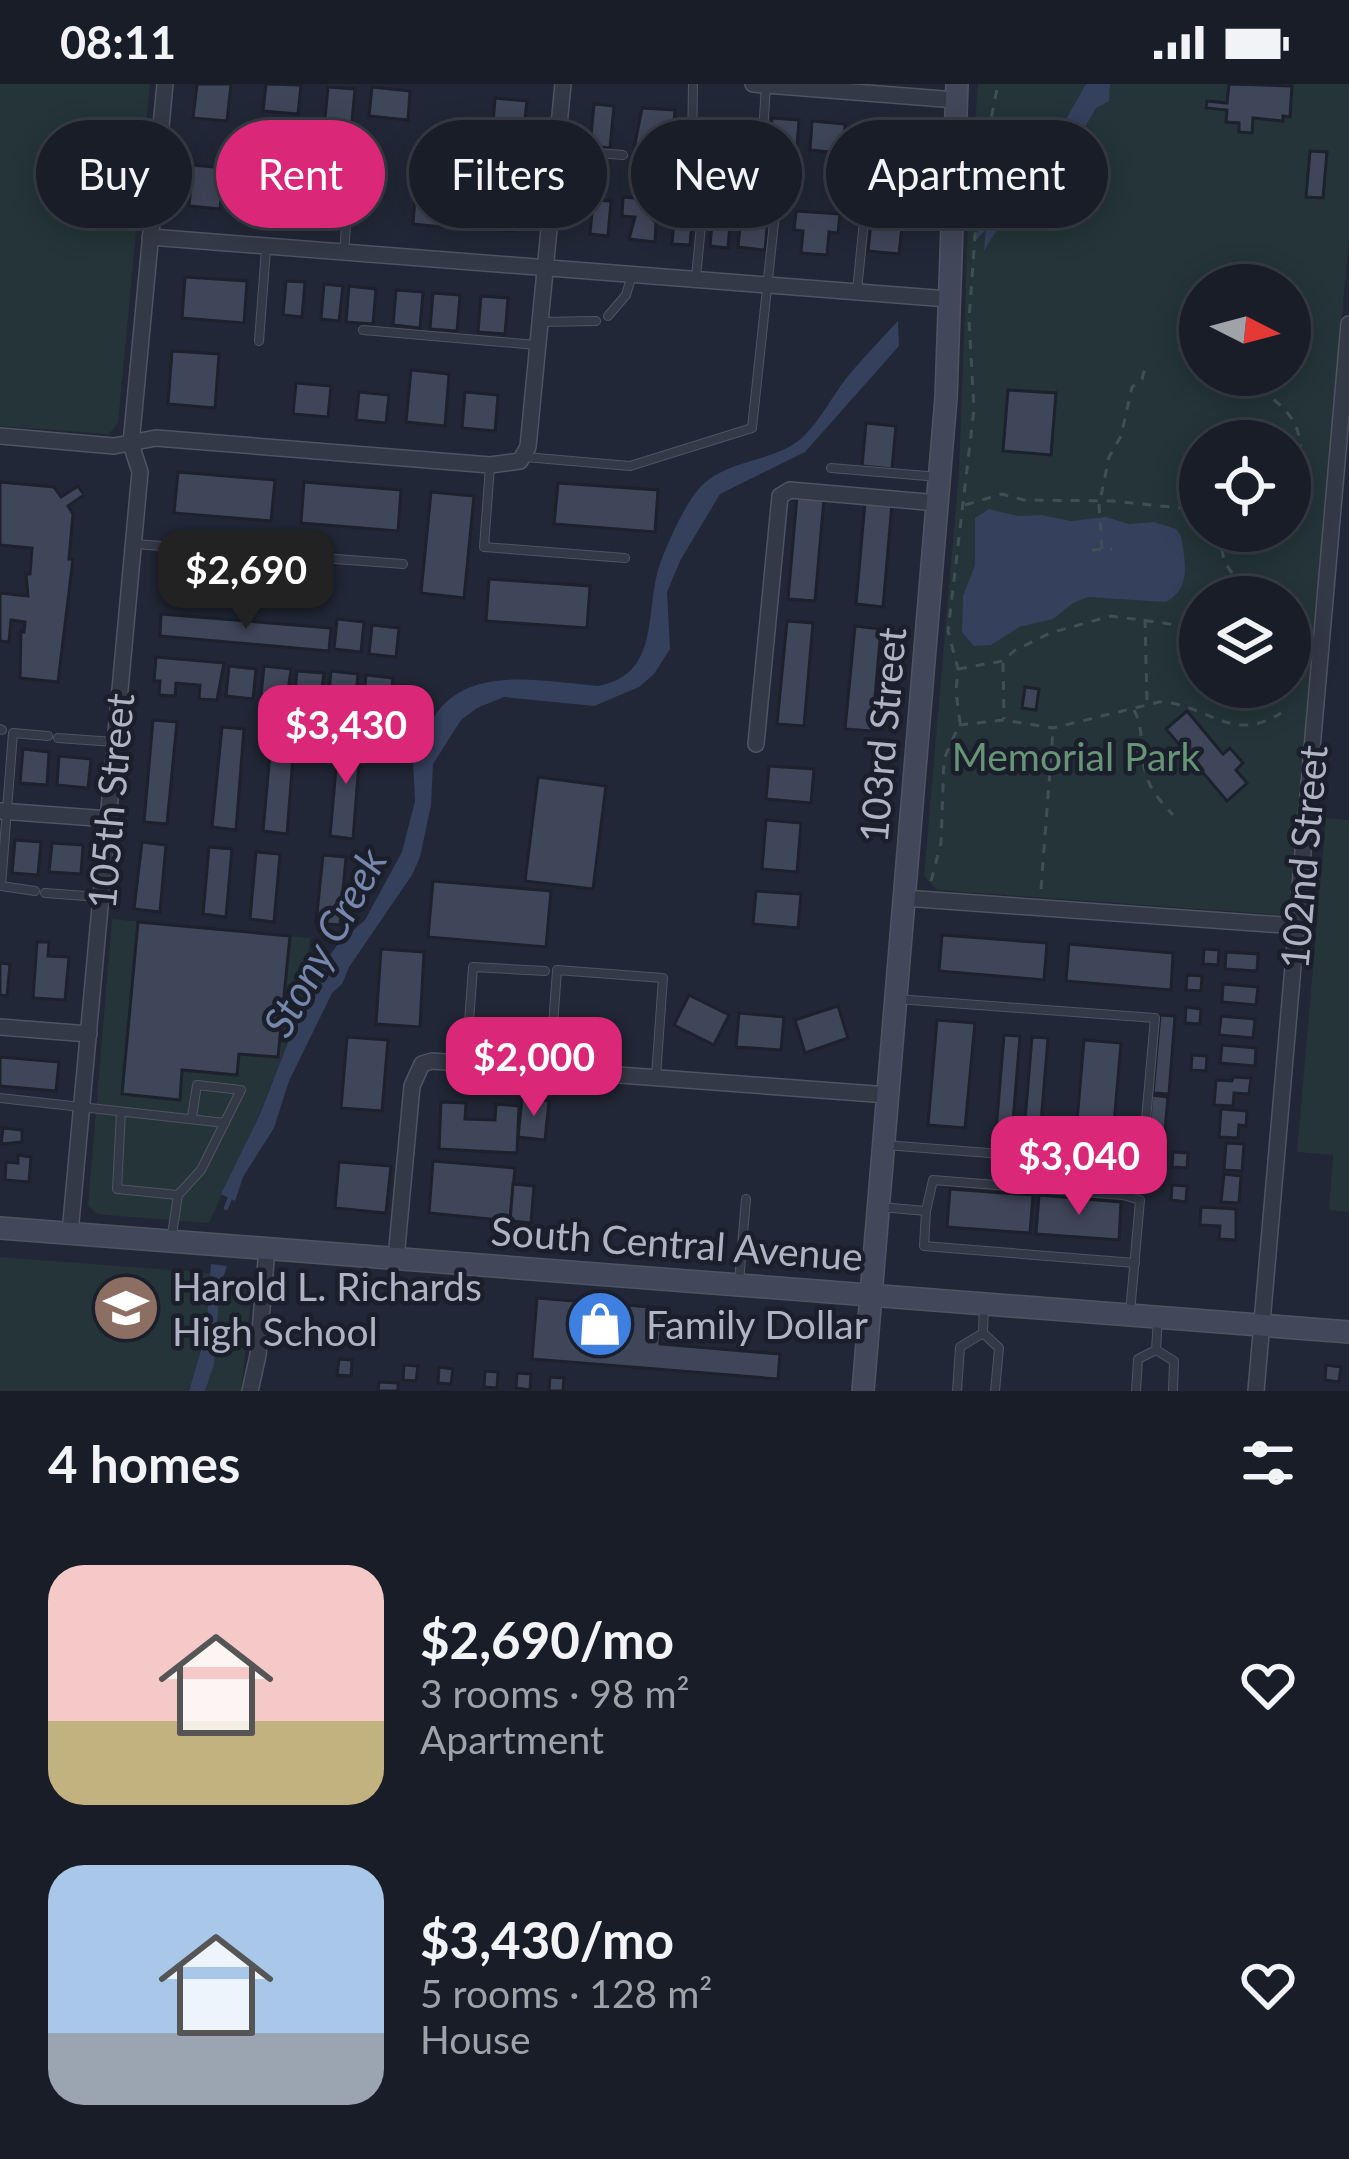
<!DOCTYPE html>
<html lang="en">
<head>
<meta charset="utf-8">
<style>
  :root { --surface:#191d28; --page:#222630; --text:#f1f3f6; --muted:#9fa2a8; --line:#373b45; --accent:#db2777 }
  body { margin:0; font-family:Lato,sans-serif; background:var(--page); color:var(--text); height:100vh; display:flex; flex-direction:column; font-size:45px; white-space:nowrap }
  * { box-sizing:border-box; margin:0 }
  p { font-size:39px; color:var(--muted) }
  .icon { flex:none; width:66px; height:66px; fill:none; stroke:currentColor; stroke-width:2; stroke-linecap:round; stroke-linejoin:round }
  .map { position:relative; height:1307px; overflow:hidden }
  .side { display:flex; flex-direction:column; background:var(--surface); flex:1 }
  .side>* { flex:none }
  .banner { position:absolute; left:36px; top:36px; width:1278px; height:108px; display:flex; gap:24px }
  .needle { width:78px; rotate:96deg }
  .tools { position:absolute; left:1179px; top:180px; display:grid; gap:24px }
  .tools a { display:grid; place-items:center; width:132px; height:132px; border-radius:50%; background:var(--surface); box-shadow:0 6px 30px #0003,0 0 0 3px var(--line); font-size:60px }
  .price { position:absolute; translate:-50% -102px; padding:0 27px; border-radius:24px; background:var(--accent); color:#fff; font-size:39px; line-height:78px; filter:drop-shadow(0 3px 6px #0008) }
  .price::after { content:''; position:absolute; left:50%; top:72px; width:36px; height:27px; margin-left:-18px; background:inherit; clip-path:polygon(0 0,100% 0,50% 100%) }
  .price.selected { background:#222; color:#fff }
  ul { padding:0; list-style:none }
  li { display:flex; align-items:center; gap:36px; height:300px; padding:0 48px }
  li span { display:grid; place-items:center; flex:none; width:336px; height:240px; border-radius:36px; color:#555 }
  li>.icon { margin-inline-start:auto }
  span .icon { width:144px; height:144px; fill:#fffc; stroke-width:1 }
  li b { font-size:51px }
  h2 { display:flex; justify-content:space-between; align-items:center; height:144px; padding:0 48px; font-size:51px }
  .tag { padding:0 42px; border-radius:54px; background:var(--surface); box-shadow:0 6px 30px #0003,0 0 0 3px var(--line); font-size:42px; line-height:108px }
  .tag.selected { background:var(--accent); color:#fff }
  .status { display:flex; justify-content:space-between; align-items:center; height:84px; padding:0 60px; background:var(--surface); direction:ltr }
  .status svg { height:33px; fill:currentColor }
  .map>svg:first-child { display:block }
</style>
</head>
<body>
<div class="status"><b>08:11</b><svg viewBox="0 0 49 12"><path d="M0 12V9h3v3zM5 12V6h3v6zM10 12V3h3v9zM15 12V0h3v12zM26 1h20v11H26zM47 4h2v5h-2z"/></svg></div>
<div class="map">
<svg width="1349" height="1307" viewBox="0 0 1349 1307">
  <rect width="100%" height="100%" fill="#212736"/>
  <g fill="#243438" fill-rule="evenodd">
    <polygon points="0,0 150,0 118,339 109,350 0,342"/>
    <path d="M978,0H1349V155L1289,820L1281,831L937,806L924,792L959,387L969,115ZM1200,201H1290V291H1200ZM1200,357H1290V447H1200ZM1200,513H1290V603H1200Z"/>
    <polygon points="1326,734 1349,736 1349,1128 1329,1126 1333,1071 1297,1068"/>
    <polygon points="112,835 310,854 305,915 260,1029 209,1139 106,1131 96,1129 88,1121"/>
    <polygon points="0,1173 211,1189 206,1249 189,1307 0,1307"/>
    <polygon points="225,1192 253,1196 241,1307 205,1307 214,1281 220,1203"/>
  </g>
  <g fill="#35405d">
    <path d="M1086,0H1110L1109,17L1096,24L1081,50L1084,58L1075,60C1063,83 1050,85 1033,102C1014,121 997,144 984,167L988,119L1060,46Z"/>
    <path d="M898,237L899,262L805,368L720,410L681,475L667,508L670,565L654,590L639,603L594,622L504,613L477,624L461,636L433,680L431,721L420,773L412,791L349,883L342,900L332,909L289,997L274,1044L243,1093L235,1117L221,1110L260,1030L305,915L321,883L338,860L365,836L402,768L415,717L413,675L417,659L423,657C449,575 533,597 598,602C657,591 646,536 657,490C662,470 684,422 697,407C723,374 775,380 804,352C821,335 833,311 848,292C864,273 881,255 898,237Z"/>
    <path d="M989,425L1018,432L1041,431L1071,437L1106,433L1129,440L1154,438L1176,445L1181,452C1185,477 1192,504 1166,518L1088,513L1073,519L1053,535L1019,543L991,561L974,562L962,548L963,512L975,481V434Z"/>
    <polygon points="211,1180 227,1182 220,1203 214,1281 205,1307 189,1307 206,1249"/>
  </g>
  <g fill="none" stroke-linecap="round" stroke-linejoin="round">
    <g stroke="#35405d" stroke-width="4.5">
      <polyline points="975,154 987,141"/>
      <polyline points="226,1124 232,1109"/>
    </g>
  </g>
  <g fill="#3f4659" stroke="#1c212d" stroke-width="3">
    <polygon points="197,0 231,0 227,37 193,34"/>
    <polygon points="266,0 301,1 298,30 263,27"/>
    <polygon points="1229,0 1292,2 1290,33 1283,32 1283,37 1253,34 1252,49 1239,48 1239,39 1226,38 1227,26 1206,24 1207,17 1227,19"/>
    <polygon points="328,3 355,5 351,48 324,45"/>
    <polygon points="372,3 410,7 408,36 369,32"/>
    <polygon points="495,14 527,17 524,44 493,41"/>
    <polygon points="594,20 614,22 610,64 590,62"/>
    <polygon points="642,24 675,26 673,55 651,54 650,66 634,65"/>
    <polygon points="772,34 799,36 796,75 769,73"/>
    <polygon points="812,37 845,40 844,81 830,80 831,68 810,66"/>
    <polygon points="884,43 912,45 909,78 881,75"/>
    <polygon points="1310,67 1327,68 1323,114 1306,113"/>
    <polygon points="264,78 292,80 287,129 260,127"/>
    <polygon points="193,81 224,84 220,125 189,122"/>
    <polygon points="417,89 447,91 442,143 413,140"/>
    <polygon points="874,111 905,114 899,170 868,167"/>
    <polygon points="623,113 667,117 666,136 653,135 656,139 655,158 629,155 635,133 622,132"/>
    <polygon points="493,116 516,118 514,147 476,144 478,118 492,119"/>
    <polygon points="593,116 611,117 608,152 590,150"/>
    <polygon points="742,120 769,123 765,166 738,163"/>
    <polygon points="675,125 693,127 690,161 672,160"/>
    <polygon points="796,127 840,130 838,149 829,148 827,171 801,169 803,147 794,146"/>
    <polygon points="713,128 731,129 728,164 710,162"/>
    <polygon points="185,193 247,197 244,239 182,234"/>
    <polygon points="286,197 305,198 302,233 283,231"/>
    <polygon points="324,200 343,202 339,237 321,235"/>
    <polygon points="349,202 376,205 373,240 346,238"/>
    <polygon points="396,206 423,208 420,244 393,241"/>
    <polygon points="433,209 460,211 457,247 430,245"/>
    <polygon points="481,212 508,214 505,250 478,248"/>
    <polygon points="172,267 219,270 215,324 168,320"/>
    <polygon points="411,286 449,290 445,342 406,338"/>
    <polygon points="296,299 331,302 328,333 293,330"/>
    <polygon points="1008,306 1056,309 1051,371 1003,367"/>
    <polygon points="359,308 389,311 386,339 356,336"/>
    <polygon points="465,308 498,311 495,347 462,344"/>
    <polygon points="866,339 896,342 892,385 862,382"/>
    <polygon points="178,388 275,396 271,437 174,429"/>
    <polygon points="0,398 54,403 61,413 78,402 84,411 68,422 73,430 69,475 73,475 58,598 20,594 21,547 24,548 25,538 11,536 9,558 0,557 0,509 28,512 26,490 30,490 32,464 0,461"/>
    <polygon points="304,398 401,406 398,447 301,439"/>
    <polygon points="558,399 658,406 655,448 554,440"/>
    <polygon points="431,408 474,412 464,514 421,509"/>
    <polygon points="797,412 824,415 815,517 788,515"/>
    <polygon points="865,418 892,420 883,523 856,520"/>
    <polygon points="489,495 590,502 587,544 486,537"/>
    <polygon points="161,530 331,544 329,567 160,552"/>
    <polygon points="337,535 364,538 361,568 334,565"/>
    <polygon points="787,537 813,539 804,642 777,640"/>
    <polygon points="372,541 399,544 396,573 369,570"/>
    <polygon points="855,542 881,545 872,647 845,645"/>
    <polygon points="156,573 224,579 217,616 199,615 200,601 176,599 175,612 159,611 160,597 154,597"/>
    <polygon points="229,582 256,585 253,615 226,612"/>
    <polygon points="264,582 291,585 287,615 261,612"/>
    <polygon points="297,587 324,589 320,619 294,616"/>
    <polygon points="331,587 358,590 355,620 328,617"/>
    <polygon points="366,591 393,594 389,624 363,621"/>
    <polygon points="1025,603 1039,605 1036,626 1022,624"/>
    <polygon points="1187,627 1223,670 1230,664 1243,679 1236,686 1247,699 1227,717 1166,645"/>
    <polygon points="153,636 177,638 167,740 144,738"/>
    <polygon points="222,643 244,645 236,746 212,743"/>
    <polygon points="272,647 295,648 287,750 263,747"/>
    <polygon points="339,651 361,653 353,755 330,752"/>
    <polygon points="23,665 49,668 47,701 20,699"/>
    <polygon points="59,672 91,675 88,704 57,701"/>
    <polygon points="769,682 814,685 811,719 766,715"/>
    <polygon points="538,693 606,702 593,805 525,797"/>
    <polygon points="766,736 801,739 797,788 762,785"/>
    <polygon points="15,756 41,758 38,791 12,789"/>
    <polygon points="142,758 166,761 160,828 134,825"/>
    <polygon points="52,759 83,761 81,790 49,788"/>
    <polygon points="209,763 232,765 226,833 203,830"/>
    <polygon points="256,768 280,770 274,838 250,835"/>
    <polygon points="323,771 346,773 340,841 316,839"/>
    <polygon points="433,797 551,807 546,863 428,853"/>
    <polygon points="756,807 801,810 798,844 753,840"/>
    <polygon points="138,838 290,852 278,973 239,970 237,991 182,986 180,1016 122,1010"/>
    <polygon points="942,851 1047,859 1044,896 939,887"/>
    <polygon points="37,858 49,858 48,872 69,873 65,916 33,914"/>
    <polygon points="1069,860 1173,869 1171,906 1066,897"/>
    <polygon points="381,865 424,868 420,943 376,940"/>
    <polygon points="1204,865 1219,866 1218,881 1203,880"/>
    <polygon points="1226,868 1258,870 1257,887 1225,885"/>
    <polygon points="0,879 10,880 7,912 0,911"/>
    <polygon points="1187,891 1202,892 1201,907 1186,906"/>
    <polygon points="1223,900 1258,903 1256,921 1222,918"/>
    <polygon points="689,911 729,931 714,961 674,941"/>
    <polygon points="838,922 848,954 805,969 795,936"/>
    <polygon points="1186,923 1201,925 1200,940 1185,939"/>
    <polygon points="739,929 784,933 781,966 736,963"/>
    <polygon points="1160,931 1175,932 1169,1010 1153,1009"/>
    <polygon points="1221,932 1255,935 1253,954 1219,951"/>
    <polygon points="937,936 975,939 965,1044 928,1041"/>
    <polygon points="1004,951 1020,952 1012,1049 996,1047"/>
    <polygon points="347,953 388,956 382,1027 341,1024"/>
    <polygon points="1032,953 1048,954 1040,1051 1024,1049"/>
    <polygon points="1084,956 1121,959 1112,1063 1075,1060"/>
    <polygon points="1222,961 1256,964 1255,982 1220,979"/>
    <polygon points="1192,971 1207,972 1206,987 1191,986"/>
    <polygon points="0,973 59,978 56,1007 0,1002"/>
    <polygon points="1233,993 1251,994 1249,1010 1234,1009 1233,1022 1214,1021 1216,996 1232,997"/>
    <polygon points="1152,1011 1168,1013 1161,1090 1146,1089"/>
    <polygon points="522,1014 549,1017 545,1056 518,1053"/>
    <polygon points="441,1018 466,1019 465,1035 495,1036 496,1020 519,1022 517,1069 439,1065"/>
    <polygon points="1221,1025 1247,1027 1246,1042 1239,1041 1238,1054 1219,1053"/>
    <polygon points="3,1044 22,1046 22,1058 1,1060"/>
    <polygon points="1226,1059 1244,1060 1242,1087 1224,1086"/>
    <polygon points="1173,1068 1188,1069 1187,1084 1172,1083"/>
    <polygon points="18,1071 31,1073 29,1098 5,1096 6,1078 18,1079"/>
    <polygon points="433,1077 515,1084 510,1137 429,1129"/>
    <polygon points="339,1078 391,1082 386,1129 335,1124"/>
    <polygon points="1224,1090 1241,1092 1239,1119 1221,1118"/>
    <polygon points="513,1100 534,1102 531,1139 510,1137"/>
    <polygon points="1172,1101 1187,1102 1186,1118 1171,1116"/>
    <polygon points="950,1105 1033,1111 1030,1149 947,1143"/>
    <polygon points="1039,1111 1121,1118 1119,1156 1036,1150"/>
    <polygon points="1201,1123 1236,1125 1236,1156 1219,1155 1220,1142 1200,1141"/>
    <polygon points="537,1214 663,1224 660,1260 780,1270 778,1295 532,1275"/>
    <polygon points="339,1275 352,1276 351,1292 337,1291"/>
    <polygon points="404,1281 418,1282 416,1297 403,1296"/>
    <polygon points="1326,1281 1341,1283 1339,1298 1325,1296"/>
    <polygon points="439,1283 453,1285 451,1300 438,1299"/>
    <polygon points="485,1287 498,1288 497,1304 484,1303"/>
    <polygon points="517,1289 531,1290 530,1306 516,1304"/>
    <polygon points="550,1293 564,1294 563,1307 549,1307"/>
    <polygon points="379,1298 398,1299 398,1307 378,1307"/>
  </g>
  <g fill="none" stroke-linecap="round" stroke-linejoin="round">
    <g stroke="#4e5462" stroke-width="10">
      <g id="lane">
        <polyline points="693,0 692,67 735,71"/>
        <polyline points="558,66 623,71"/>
        <polyline points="639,73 675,75 678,49 693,50"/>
        <polyline points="761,81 766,1"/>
        <polyline points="301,84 350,89 344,169"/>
        <polyline points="696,193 704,111 728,112"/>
        <polyline points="857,207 868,96"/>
        <polyline points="608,232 626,211 632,191"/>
        <polyline points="539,238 596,237"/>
        <polyline points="363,246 536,261"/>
        <polyline points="259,257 266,165"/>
        <polyline points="525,373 630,382 752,344 777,111"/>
        <polyline points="490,382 484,463 625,474"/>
        <polyline points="831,384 939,393"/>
        <polyline points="135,460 403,480"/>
        <polyline points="0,645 2,646"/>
        <polyline points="58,654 114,658"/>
        <polyline points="35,807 1,802 13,649 48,652"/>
        <polyline points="45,809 100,813"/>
        <polyline points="466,979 473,883 545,887"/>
        <polyline points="550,984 557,886 663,894 656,992"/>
        <polyline points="0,1014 225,1039"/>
        <polyline points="121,1028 117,1105 178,1111 171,1157"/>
        <polyline points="885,1061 1142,1081 1155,934 897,915"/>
        <polyline points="178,1111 201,1086 241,1006 197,1001 192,1033"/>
        <polyline points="881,1123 926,1127 933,1096 1123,1111 1140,1116 1130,1229"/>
        <polyline points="926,1127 924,1162 1135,1179"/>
        <polyline points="739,1198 746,1115"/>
        <polyline points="983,1249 999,1264 995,1307"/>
        <polyline points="1156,1266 1174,1277 1173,1307"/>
        <polyline points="957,1307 960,1263 983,1249 984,1220"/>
        <polyline points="1136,1307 1138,1275 1156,1266 1158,1234"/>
      </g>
    </g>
    <g stroke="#4e5462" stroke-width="18">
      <g id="street">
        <polyline points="753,0 956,16"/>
        <polyline points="150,153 948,215"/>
        <polyline points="0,352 114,362 156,354 490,381 520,377 528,363 563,0"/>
        <polyline points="756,660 780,412 790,406 938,419"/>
        <polyline points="0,727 109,735"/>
        <polyline points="904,814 1297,842"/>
        <polyline points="0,943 89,950"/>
        <polyline points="70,1149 140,388 131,360 165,0"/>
        <polyline points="396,1174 412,1002 422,980 432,977 888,1011"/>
        <polyline points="250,1307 258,1271 267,1164"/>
        <polyline points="1256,1307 1349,240"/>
      </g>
    </g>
    <g stroke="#4e5462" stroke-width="24">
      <g id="secondary">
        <polyline points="0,1144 1349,1248"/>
        <polyline points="863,1307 946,314 957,0"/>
      </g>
    </g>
    <g stroke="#404f55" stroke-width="3" stroke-dasharray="9 9" stroke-linecap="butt">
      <path d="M1259,305C1318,343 1296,369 1300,427"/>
      <polyline points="965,421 1002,410 1024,416 1113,417 1200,426"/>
      <polyline points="1219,447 1224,477 1248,513"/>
      <polyline points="1102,465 1099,422 1109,373 1121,352 1132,303 1142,295 1146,280"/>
      <polyline points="1092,466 1112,465"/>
      <polyline points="1145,535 1147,619"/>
      <polyline points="1003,579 1004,635"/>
      <polyline points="958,585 1003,577 1014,567 1050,549 1111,532 1200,544"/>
      <path d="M1134,626C1145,647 1139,664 1145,687C1149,705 1161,718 1173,731"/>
      <path d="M959,641L1004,636L1053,644L1159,618C1207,619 1231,661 1281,629"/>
      <polyline points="931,797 941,759 944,675 960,639 956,608 958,585 948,547 974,325 969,236 979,96 998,0"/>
      <polyline points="1041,805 1053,646"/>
    </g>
    <use href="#lane" stroke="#343947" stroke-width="8"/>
    <use href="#street" stroke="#343947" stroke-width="15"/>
    <use href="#secondary" stroke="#42485a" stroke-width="21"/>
  </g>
  <defs>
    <g id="school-disc" transform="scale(3.45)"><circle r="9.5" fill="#8d6e63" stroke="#1a1f2b"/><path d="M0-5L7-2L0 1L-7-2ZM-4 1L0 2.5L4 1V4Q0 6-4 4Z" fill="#fff"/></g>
    <g id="shop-disc" transform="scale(3.45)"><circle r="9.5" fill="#3f7fe0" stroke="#1a1f2b"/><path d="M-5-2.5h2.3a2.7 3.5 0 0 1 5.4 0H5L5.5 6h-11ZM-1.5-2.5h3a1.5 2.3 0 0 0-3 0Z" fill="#fff"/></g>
  </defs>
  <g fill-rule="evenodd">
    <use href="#school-disc" x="126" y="1224"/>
    <use href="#shop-disc" x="600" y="1240"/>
  </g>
  <g text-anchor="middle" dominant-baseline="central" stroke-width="9" stroke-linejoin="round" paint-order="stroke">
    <g font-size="39" fill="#aeb4c4" stroke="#1a1f2b">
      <text transform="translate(882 651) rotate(-85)">103rd Street</text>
      <text transform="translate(110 717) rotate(-85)">105th Street</text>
      <text transform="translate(1303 773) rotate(-85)">102nd Street</text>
      <text transform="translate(677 1159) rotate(4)">South Central Avenue</text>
    </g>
    <g font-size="39" fill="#679377" stroke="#1a1f2b">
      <text x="1076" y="672">Memorial Park</text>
    </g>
    <g font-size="39" fill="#aeb4c4" stroke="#1a1f2b" text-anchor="start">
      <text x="172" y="1202">Harold L. Richards<tspan x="172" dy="45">High School</tspan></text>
      <text x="646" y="1240">Family Dollar</text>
    </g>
    <g font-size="42" font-style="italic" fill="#7786ab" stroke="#1a1f2b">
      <text transform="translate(324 858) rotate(-61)">Stony Creek</text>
    </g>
  </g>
</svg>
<div class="tools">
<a><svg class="needle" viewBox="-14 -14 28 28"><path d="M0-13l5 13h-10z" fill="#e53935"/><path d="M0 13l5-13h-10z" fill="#9fa2a8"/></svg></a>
<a><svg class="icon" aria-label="locate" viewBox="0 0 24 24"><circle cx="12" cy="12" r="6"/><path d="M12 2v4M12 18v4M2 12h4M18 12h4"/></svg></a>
<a><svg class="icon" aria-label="layers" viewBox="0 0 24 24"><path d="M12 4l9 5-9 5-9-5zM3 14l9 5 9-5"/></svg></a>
</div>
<b class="price selected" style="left:246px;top:548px">$2,690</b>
<b class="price" style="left:346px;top:703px">$3,430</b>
<b class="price" style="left:534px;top:1035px">$2,000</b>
<b class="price" style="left:1079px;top:1134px">$3,040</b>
<div class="banner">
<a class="tag">Buy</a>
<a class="tag selected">Rent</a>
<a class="tag">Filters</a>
<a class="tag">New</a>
<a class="tag">Apartment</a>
</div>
</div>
<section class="side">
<h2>4 homes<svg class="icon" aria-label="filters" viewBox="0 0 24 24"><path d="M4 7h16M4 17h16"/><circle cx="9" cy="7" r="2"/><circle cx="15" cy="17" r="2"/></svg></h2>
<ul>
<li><span style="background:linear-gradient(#f6c9c9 65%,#c2b280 0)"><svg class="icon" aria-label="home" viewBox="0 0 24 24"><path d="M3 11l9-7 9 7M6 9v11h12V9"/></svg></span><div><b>$2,690/mo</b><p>3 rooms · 98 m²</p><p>Apartment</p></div><svg class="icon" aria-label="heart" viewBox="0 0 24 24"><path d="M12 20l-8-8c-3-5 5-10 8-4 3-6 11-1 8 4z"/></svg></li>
<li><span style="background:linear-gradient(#a9c7e8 70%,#9aa5b1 0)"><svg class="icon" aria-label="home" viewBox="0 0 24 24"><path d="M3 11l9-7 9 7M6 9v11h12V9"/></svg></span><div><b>$3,430/mo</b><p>5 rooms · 128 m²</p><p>House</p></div><svg class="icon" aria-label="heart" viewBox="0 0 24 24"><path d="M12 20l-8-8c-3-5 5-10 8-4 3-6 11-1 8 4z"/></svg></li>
</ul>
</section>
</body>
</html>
